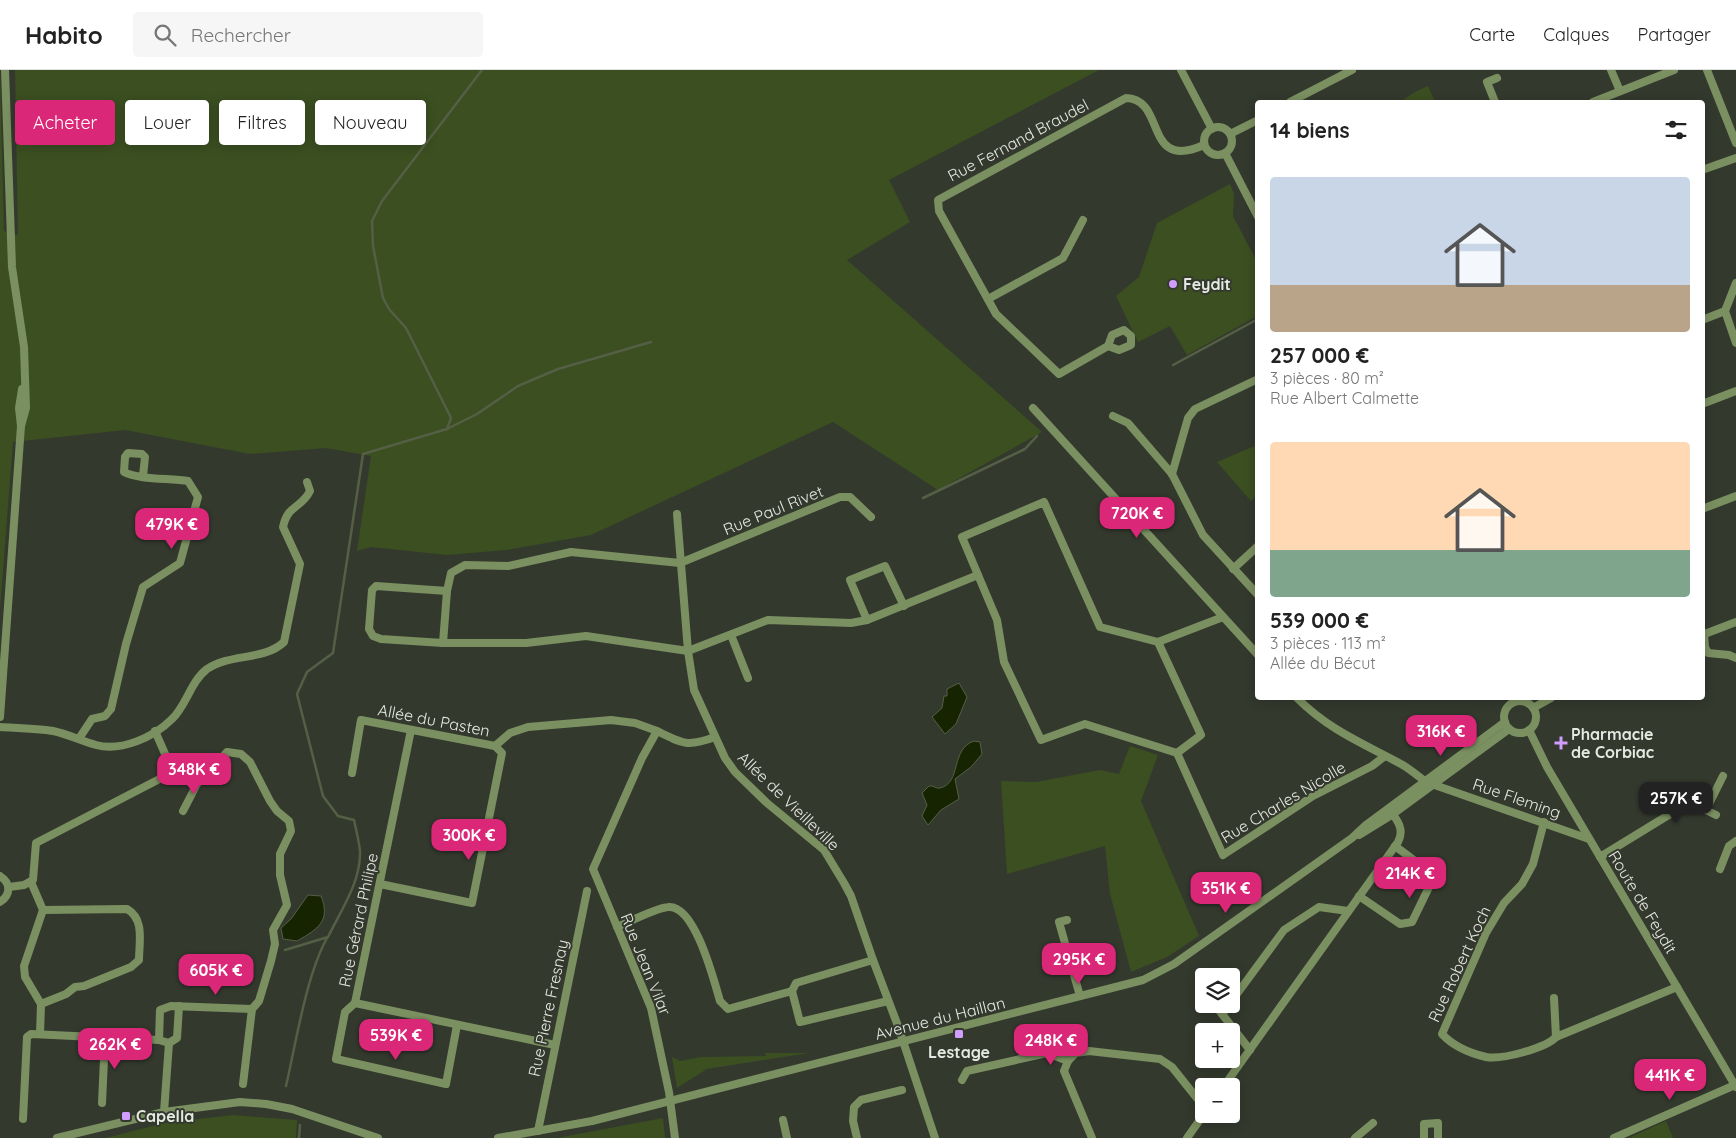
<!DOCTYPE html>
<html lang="fr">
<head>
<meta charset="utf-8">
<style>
  :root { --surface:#fff; --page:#f6f6f6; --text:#222; --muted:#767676; --line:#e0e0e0; --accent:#db2777 }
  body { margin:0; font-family:Quicksand,sans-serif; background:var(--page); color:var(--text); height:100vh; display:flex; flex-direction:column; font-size:19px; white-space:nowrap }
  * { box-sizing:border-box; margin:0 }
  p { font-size:16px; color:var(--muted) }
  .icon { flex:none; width:28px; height:28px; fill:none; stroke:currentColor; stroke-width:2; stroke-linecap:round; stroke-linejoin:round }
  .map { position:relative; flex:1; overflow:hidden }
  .panel { position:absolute; left:1255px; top:30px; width:450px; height:600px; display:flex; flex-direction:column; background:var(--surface); border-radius:5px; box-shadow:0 2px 12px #0003 }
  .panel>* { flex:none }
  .hud { position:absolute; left:15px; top:30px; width:475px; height:45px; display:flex; gap:10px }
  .buttons { position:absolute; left:1195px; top:898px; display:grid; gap:10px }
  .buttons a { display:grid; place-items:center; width:45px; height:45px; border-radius:5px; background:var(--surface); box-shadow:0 2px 12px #0003; font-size:25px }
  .price { position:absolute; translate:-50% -42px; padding:0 11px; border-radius:10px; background:var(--accent); color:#fff; font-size:16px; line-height:32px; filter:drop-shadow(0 1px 2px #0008) }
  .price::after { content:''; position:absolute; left:50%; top:30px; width:15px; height:11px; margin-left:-8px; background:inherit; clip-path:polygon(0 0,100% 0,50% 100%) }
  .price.active { background:#222; color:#fff }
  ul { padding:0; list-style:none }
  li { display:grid; align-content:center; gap:10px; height:265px; padding:0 15px }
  li span { display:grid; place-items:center; height:155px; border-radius:5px; color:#555 }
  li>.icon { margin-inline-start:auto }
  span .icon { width:90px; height:90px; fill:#fffc; stroke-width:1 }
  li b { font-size:21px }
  h2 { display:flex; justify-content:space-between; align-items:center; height:60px; padding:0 15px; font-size:21px }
  .tag { padding:0 18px; border-radius:5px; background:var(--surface); box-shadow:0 2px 12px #0003; font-size:18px; line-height:45px }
  .tag.active { background:var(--accent); color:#fff }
  header { display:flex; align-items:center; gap:30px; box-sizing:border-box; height:70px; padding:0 25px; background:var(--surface); border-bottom:1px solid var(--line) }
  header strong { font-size:24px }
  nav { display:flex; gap:28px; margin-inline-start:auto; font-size:18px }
  .search { width:350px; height:45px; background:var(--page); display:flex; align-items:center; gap:12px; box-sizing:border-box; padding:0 18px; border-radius:5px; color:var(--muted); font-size:19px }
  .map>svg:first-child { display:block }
</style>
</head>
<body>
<header>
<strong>Habito</strong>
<div class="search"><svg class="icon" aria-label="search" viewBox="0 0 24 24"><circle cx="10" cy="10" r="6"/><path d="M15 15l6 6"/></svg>Rechercher</div>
<nav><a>Carte</a><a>Calques</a><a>Partager</a></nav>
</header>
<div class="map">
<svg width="1736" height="1068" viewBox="0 0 1736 1068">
  <rect width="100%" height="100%" fill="#34392e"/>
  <g fill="#3b4f21">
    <polygon points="0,0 4,161 18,165 15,0 1099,0 889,110 910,152 847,190 1042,362 938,420 833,352 591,465 506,480 447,485 371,477 357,481 371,386 326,378 250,384 125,360 13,372 0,539"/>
    <polygon points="1428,16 1435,32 1400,32 1415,22"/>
    <polygon points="1230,114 1234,124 1233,146 1257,192 1257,246 1187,285 1170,256 1138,272 1116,226 1139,207 1157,153"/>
    <polygon points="1257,375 1257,425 1251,431 1217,392"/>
    <polygon points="1130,676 1158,685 1141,731 1199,866 1167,887 1131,902 1110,824 1105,776 1007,804 1001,711 1036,712 1100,700 1119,704"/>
    <polygon points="765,983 809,983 707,999 677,1018 672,987 680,991 701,987 766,986"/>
    <polygon points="233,1045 297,1050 296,1068 106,1068 164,1053"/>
    <polygon points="663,1048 665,1068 557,1068"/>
    <polygon points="1666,1051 1673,1068 1629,1068"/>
  </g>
  <g fill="#172402" stroke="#555f45">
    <polygon points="959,613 967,627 956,654 945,664 932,647 942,638 944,626 947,626 947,619"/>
    <path d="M974,671L980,672L982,684L971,697L955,709L959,729L941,740L928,755L922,746L927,735L922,723L929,716C934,715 935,719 940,718C962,713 950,679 974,671Z"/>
    <path d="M308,825L321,826C331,851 318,859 297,871L283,869L281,858L291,849Z"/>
  </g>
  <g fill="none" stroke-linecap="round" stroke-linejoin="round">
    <g stroke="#555f45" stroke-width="2.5">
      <polyline points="1173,295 1258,249"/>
      <polyline points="447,359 477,344 518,316 558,299 651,272"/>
      <polyline points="923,428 1025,379 1037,366"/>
      <path d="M285,880L328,867C341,840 361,812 360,781C359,771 356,760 354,750L338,746L323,726L297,624L307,602L333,583L363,384L447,359L451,348L406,258L389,239L383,228L373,176L372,151L382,131L482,0"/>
      <path d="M286,1016C296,973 306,906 327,868"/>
      <polyline points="299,1068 300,1055"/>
    </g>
    <g stroke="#7b9061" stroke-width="8">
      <polyline points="1181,0 1212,59"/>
      <polyline points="1611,0 1620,21"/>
      <polyline points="1707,0 1736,73"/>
      <polyline points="1290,32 1352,0"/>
      <polyline points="1495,32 1487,12 1497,8"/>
      <polyline points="1593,32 1674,0"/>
      <circle cx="1218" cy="71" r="14"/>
      <polyline points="1230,64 1258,50"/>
      <polyline points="1225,83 1258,147"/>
      <polyline points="1702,100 1736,88"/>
      <polyline points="1736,213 1725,241 1736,273"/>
      <polyline points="988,229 1063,188 1083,150"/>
      <polyline points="1702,250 1725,241"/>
      <path d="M1108,276L1119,280L1131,275V266L1124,260L1112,265L1108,276L1059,304L996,244L939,141L938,130L1126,28C1167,29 1143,102 1204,75"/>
      <polyline points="1702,334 1736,321"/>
      <polyline points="1033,338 1258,585"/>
      <polyline points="1113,346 1128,353 1172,404 1203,465 1258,525"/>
      <polyline points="21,356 19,338 22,319"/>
      <polyline points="1172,404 1188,348 1195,339 1258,309"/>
      <polyline points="1702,439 1736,426"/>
      <polyline points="677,444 688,581 694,620 725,688 735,702 767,733 824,780 844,813 851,826 873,890 898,956 935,1068"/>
      <polyline points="871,447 850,427 840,427 680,493 571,482 508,496 465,495 451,503 447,521 376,516 372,520 369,559 373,566 381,569 443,573 526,573 586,566 688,581 768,550 851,553 867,550 978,505"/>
      <polyline points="1233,499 1258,476"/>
      <polyline points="867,550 850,510 885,496 904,536"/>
      <polyline points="1704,564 1705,577 1708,583 1729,585 1736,588"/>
      <polyline points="731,565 748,608"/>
      <polyline points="1702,565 1736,552"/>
      <polyline points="1158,572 1201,665 1177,683 1223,785 1313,726 1372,696 1385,686"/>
      <polyline points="443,573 447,521"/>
      <path d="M1297,628C1329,660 1362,673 1401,694C1410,699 1418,706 1426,712L1589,769"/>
      <circle cx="1520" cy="647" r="16"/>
      <polyline points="1533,638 1551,628"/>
      <polyline points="0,647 21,356 26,338 24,277 12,197 5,0"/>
      <path d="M0,657C17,658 36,658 53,661C68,664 81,671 96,675C121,682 154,667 172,649C186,636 191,611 207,599C230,583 264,591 284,572L300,494L283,457C288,434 301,439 310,421L307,412"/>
      <polyline points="411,660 355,933 555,975"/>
      <polyline points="1529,660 1547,697 1736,1017"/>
      <polyline points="155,661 173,702"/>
      <path d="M80,667L92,649L105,646L111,639L126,574L143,517L180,493L198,427L188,411C170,408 139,410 124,402L125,387L128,383L142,384L145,387L143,406"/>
      <polyline points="495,676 510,663 528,657 611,650 635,653 657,661"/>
      <polyline points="1177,683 1085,654 1041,670 1004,592 997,550 962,467 1044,432 1100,557 1158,572 1223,547"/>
      <polyline points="352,703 361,650 495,676"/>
      <polyline points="1706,740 1716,745"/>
      <polyline points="183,741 197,714"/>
      <path d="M1544,752L1533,794L1522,814L1504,833L1486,863L1442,964C1454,977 1469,983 1486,987C1502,990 1546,978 1556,967L1677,917"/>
      <polyline points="1359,765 1393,744 1509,659"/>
      <polyline points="1600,787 1680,738 1691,736 1706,740 1723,706"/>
      <polyline points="1720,799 1729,776 1736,771"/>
      <path d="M0,806C11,813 11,825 0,832"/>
      <path d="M31,812L43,840L24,896L25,907L41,934L66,924L75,917L84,916L131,897L139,890C139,873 145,849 127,839L43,840"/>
      <polyline points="380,814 472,833 502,683 495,676"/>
      <polyline points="9,817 24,815 33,810 36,773 173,702 186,711 197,714 227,682 241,684 250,692 270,731 277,741 289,751 291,761 280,784 280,805 287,835 273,860 275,874 271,891 259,931 252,939 243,1014"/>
      <polyline points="1359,826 1400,854 1412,852 1431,813 1427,800 1395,776"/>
      <polyline points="1067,850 1059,852 1080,926"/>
      <path d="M617,857C629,852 656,838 668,837C695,834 714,911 720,931L728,939L792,921"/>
      <polyline points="873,890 796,913 792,921 800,952 888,931"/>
      <polyline points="1554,928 1556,967"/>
      <polyline points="1231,932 1284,860 1319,837 1348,841"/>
      <polyline points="355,933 345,942 336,989 446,1014 457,955"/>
      <polyline points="1214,934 1222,944"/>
      <polyline points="1230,934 1222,944 1250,980"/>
      <polyline points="40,964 41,934"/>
      <polyline points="169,973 159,970 160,940 171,936 252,939"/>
      <polyline points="1068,991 1076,983 1089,981 1160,989 1172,997 1204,1037"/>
      <polyline points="962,1010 967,1001 1047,983 1068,991 1064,1001 1092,1068"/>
      <path d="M1224,1016L1398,772C1405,759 1397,750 1389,739"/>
      <polyline points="102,1033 105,967"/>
      <polyline points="164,1042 169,973 177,968 179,936"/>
      <polyline points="23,1049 27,967 31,964 159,970"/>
      <polyline points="783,1050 787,1068"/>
      <polyline points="538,1061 587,821"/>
      <polyline points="57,1068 164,1042 240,1032 266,1034 292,1039 378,1068"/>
      <polyline points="498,1068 592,1051 1100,921 1143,910 1174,894 1352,768 1366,755 1505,652"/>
      <path d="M675,1068L669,1022L651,938L593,799L642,688L657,661C683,674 688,677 715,667"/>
      <polyline points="857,1068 853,1051 854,1037 861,1030 902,1020"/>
      <polyline points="1187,1068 1204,1044"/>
      <polyline points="1355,1068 1373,1053"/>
      <polyline points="1424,1068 1424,1054 1438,1053 1438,1068"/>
      <polyline points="1614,1068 1735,1015"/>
    </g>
  </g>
  <g fill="#d19dfe" stroke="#34392e" stroke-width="2">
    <circle cx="1173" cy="214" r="5"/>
    <path d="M1558.5 665.5h5v5h5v5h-5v5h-5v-5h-5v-5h5z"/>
    <rect x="954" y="959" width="10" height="10" rx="2.5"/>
    <rect x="121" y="1041" width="10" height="10" rx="2.5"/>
  </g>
  <g text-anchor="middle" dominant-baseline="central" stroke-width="4" stroke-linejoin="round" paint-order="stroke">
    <g font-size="16" fill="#e6e9e2" stroke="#34392e">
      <text transform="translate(1018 70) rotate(-28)">Rue Fernand Braudel</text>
      <text transform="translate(773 440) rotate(-22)">Rue Paul Rivet</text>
      <text transform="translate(434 650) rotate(11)">Allée du Pasten</text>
      <text transform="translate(1517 728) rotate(19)">Rue Fleming</text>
      <text transform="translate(789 731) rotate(44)">Allée de Vieilleville</text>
      <text transform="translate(1283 732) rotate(-31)">Rue Charles Nicolle</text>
      <text transform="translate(1643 832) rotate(59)">Route de Feydit</text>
      <text transform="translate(358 850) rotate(-78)">Rue Gérard Philipe</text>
      <text transform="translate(646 894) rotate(68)">Rue Jean Vilar</text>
      <text transform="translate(1459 894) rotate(-65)">Rue Robert Koch</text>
      <text transform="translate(548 938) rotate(-78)">Rue Pierre Fresnay</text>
      <text transform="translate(940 948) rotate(-14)">Avenue du Haillan</text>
    </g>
    <g font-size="16" font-weight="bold" fill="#e6e9e2" stroke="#34392e" text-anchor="start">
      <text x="1183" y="214">Feydit</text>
      <text x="1571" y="664">Pharmacie<tspan x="1571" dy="18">de Corbiac</tspan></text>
      <text x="959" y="982" text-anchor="middle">Lestage</text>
      <text x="136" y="1046">Capella</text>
    </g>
  </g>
</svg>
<div class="buttons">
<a><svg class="icon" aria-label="layers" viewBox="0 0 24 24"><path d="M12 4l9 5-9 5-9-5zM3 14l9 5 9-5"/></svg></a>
<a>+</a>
<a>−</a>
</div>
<b class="price" style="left:1137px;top:469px">720K €</b>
<b class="price" style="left:172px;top:480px">479K €</b>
<b class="price" style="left:1441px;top:687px">316K €</b>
<b class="price" style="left:194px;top:725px">348K €</b>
<b class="price active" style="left:1676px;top:754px">257K €</b>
<b class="price" style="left:469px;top:791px">300K €</b>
<b class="price" style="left:1410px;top:829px">214K €</b>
<b class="price" style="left:1226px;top:844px">351K €</b>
<b class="price" style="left:1079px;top:915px">295K €</b>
<b class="price" style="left:216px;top:926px">605K €</b>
<b class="price" style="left:396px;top:991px">539K €</b>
<b class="price" style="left:1051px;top:996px">248K €</b>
<b class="price" style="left:115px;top:1000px">262K €</b>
<b class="price" style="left:1670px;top:1031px">441K €</b>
<div class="hud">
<a class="tag active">Acheter</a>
<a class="tag">Louer</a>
<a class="tag">Filtres</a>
<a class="tag">Nouveau</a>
</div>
<section class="panel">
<h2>14 biens<svg class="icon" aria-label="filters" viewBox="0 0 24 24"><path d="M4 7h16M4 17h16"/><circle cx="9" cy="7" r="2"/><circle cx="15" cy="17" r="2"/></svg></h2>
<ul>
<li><span style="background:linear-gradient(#c9d6e8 70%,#b9a48a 0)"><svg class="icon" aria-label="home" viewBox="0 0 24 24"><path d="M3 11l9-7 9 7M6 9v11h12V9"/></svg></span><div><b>257 000 €</b><p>3 pièces · 80 m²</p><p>Rue Albert Calmette</p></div></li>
<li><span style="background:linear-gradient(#ffd9b3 70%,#7fa58c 0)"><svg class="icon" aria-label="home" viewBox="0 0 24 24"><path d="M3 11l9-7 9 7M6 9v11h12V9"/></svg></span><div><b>539 000 €</b><p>3 pièces · 113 m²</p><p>Allée du Bécut</p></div></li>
</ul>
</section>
</div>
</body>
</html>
